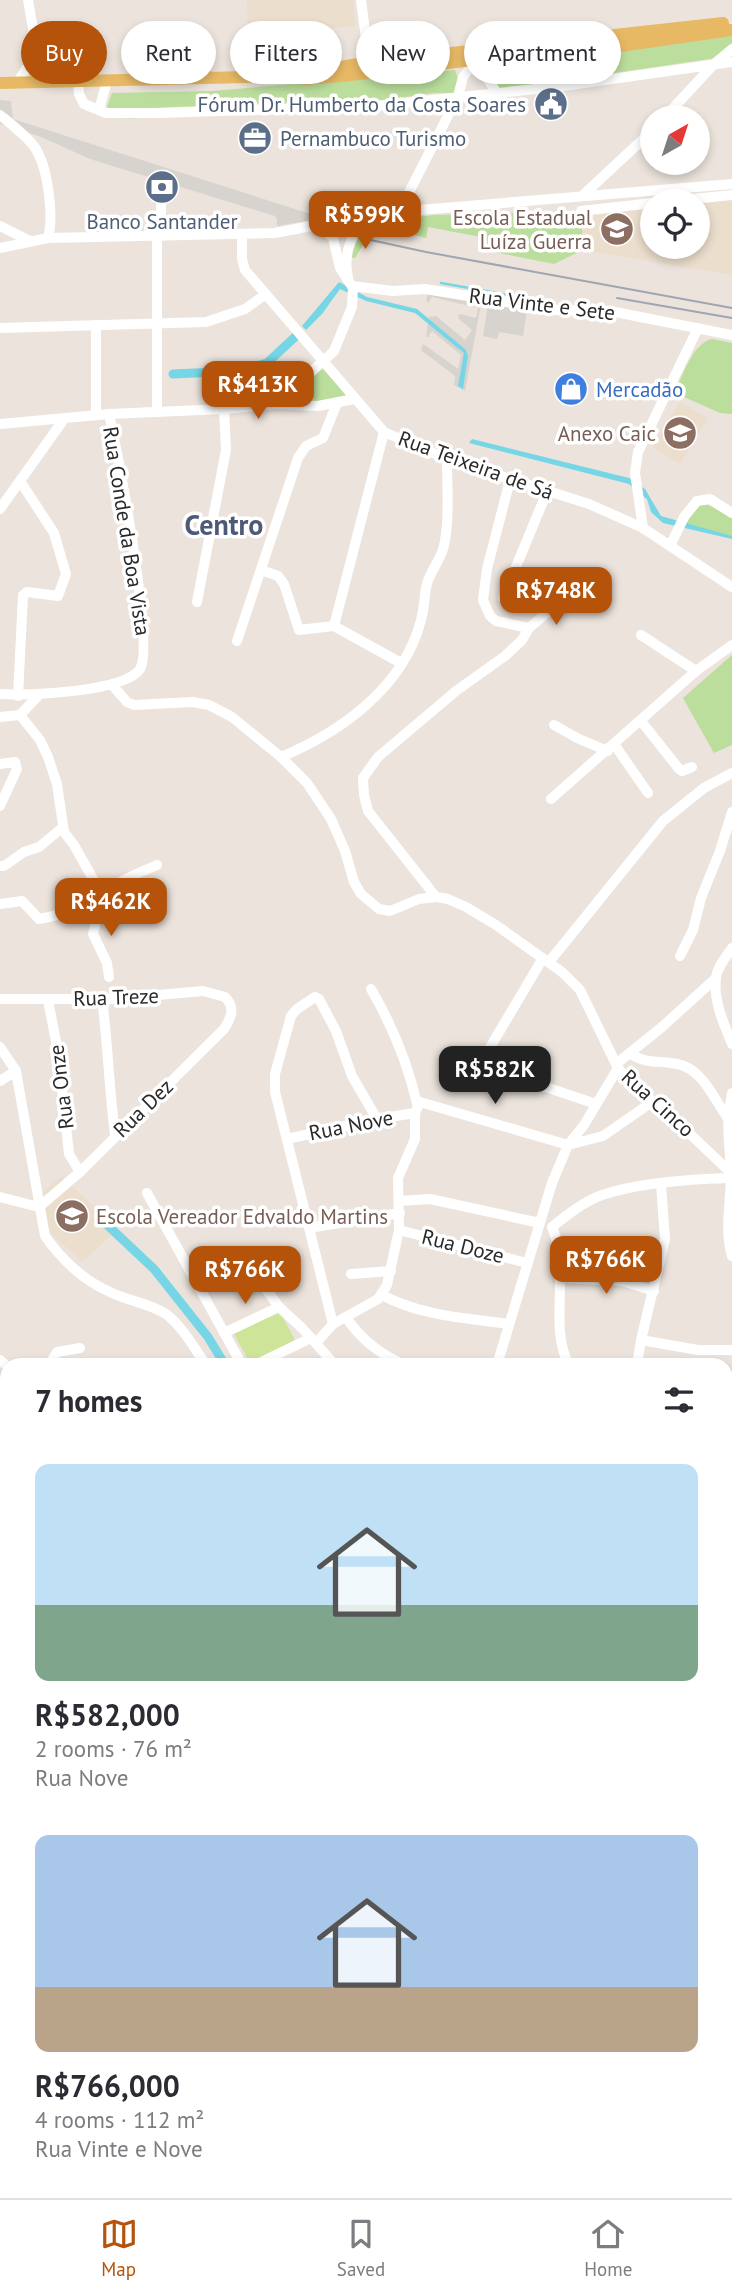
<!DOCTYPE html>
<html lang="en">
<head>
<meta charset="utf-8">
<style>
  :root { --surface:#fff; --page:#f2f2f3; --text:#2b2b33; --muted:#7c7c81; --line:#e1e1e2; --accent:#b45309 }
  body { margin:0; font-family:"PT Sans",sans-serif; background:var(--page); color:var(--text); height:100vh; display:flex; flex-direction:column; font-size:26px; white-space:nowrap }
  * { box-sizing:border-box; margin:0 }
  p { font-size:23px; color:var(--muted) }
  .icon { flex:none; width:38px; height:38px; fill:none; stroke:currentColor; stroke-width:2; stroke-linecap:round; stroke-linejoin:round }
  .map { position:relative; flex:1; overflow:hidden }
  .sheet { position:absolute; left:0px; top:1358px; width:733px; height:840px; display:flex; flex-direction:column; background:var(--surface); border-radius:21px 21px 0 0; box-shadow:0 4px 10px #0003 }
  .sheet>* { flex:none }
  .banner { position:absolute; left:21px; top:21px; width:691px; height:63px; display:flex; gap:14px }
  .needle { width:46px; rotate:39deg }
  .fabs { position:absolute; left:640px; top:105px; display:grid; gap:14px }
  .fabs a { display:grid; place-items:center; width:70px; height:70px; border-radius:50%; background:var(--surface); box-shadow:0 4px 10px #0003; font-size:35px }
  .price { position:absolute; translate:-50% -60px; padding:0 16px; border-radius:14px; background:var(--accent); color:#fff; font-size:23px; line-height:46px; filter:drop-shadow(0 2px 4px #0008) }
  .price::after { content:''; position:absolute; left:50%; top:42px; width:21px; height:16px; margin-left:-10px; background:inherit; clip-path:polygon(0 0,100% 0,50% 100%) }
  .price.on { background:#222; color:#fff }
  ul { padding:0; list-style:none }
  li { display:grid; align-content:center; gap:14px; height:371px; padding:0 35px }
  li span { display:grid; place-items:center; height:217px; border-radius:14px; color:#555 }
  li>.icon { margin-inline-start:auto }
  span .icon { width:126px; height:126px; fill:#fffc; stroke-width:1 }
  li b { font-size:30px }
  h2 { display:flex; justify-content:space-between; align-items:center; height:84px; padding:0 35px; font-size:30px }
  .pill { padding:0 24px; border-radius:32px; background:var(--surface); box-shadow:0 4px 10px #0003; font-size:24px; line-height:63px }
  .pill.on { background:var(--accent); color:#fff }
  .tab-bar { display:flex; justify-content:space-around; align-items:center; height:98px; border-top:2px solid var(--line); background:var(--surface); font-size:19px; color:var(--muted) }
  .tab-bar a { display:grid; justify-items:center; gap:4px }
  .tab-bar .on { color:var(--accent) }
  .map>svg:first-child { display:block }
</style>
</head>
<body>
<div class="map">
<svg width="732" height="2198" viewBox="0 0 732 2198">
  <rect width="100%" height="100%" fill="#ebe3dc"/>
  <g fill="#ebdecd">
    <polygon points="247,0 353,0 356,26 248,37"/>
    <polygon points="732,195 732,275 583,250 581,211 653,203 653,247 698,247 698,201"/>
    <polygon points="680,402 708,418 680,464 653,447"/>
    <polygon points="62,1176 117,1230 82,1262 51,1233 32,1202"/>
  </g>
  <g fill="#bbde9c">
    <polygon points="732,35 732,43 716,58 500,90 492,78 497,68"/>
    <polygon points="157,40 188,45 213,73 126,69"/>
    <path d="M455,70L459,81L455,93H433L337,107L329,101L151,108L141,118C126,118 115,121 107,107L112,93L212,91Z"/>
    <path d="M581,211L583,250L554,264L484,250L486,238L428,227L426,238L399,231H396L395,235L371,232L355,258L350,257C355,242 361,229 375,222L435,215Z"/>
    <path d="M712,339L732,343V414L720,413L675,393C683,375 692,344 712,339Z"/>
    <polygon points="323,360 354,399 276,404"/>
    <polygon points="705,503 732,518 732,538 686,524 696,507"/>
    <polygon points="732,655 732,745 714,753 683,698"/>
  </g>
  <polygon fill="#cee599" points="279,1310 295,1340 250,1363 234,1334"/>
  <g fill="#d7d3cf">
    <polygon points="0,100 11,101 13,119 323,218 277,226 277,219 275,216 90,159 39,136 0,124"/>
    <polygon points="428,294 481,304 465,391 454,385 455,376 421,350 423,344 458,369 461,355 432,331 428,337 426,337 429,317 436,316 465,340 472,330 459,319 458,315 460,314 476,318 478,308 432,297 428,303 426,300"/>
    <polygon points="491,304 527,310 523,336 499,332 497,339 483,336 488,305"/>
  </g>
  <g fill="#76d6e6">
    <polygon points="339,282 367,297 417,309 466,350 468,356 463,389 458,386 464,353 415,313 366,301 340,289 322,314 306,330 302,326"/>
    <polygon points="472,439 629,478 645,489 661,516 732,536 732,539 663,523 651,512 647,499 629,484 469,443"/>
  </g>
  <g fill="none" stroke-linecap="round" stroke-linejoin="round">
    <polyline stroke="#76d6e6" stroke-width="2.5" points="441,283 525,298"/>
    <g stroke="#76d6e6" stroke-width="9">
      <polyline points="173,374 238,371 267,363 296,336"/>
      <polyline points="103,1221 154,1269 208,1337 225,1365"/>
      <polyline points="0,1685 7,1688"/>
    </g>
    <g stroke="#fff" stroke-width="10">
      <polyline points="361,0 369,62"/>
      <polyline points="37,52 67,82"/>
      <polyline points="497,57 491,65 487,78 497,93"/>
      <polyline points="78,82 79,94 84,104 106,113 159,113 376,106 563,86 732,62"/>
      <polyline points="17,83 37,52 28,0"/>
      <polyline points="99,110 107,81"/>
      <path d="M0,115C11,124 24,134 33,145C48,164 54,215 48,238"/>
      <polyline points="665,117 714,64 732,49"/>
      <polyline points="582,196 653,130"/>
      <polyline points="673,201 732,195"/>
      <polyline points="581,211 653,203"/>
      <polyline points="399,212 458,96 463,77 479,57"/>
      <polyline points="0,226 30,241"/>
      <polyline points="242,235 242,259 245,270 384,432 447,459 589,504 643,528 732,587"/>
      <polyline points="161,236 161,183"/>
      <polyline points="0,248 48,238 275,233 326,223 419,210 732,184"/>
      <path d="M348,277C343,255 351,229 371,217"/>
      <polyline points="352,286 393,291 425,289 556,310 610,311 732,335"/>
      <polyline points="96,325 96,415"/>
      <polyline points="0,328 206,322 245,309 266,294"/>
      <polyline points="276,404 334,351 352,307 353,288 340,268 333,238 325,230 313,227"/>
      <polyline points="157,412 157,236"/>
      <polyline points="0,424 109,414 224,409 276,404 318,406 354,399"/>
      <polyline points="510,480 487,569 483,600 490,616 496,621 529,628"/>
      <polyline points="0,509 64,419"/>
      <polyline points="643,528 635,473 638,452 698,328"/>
      <polyline points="670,546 684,517 697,501 710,499 732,513"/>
      <polyline points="261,570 278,576 284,584 299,630 334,626 401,663"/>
      <polyline points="503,598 547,492"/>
      <polyline points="197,602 226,450 224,409"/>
      <polyline points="334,626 384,432"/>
      <polyline points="641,635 696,671"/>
      <polyline points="237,641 298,458 306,446 323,438 337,403"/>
      <polyline points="112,685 127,702 134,705 193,702 209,705 232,717 281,757 307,783 331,819 345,851 354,882 361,894 379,909 390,911 419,899 436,897 448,899 466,907 496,925 562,972 580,990 618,1068 633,1086 670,1115 731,1173"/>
      <path d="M0,694C27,696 125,692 140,669C155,646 117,451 109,414"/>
      <polyline points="39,695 20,715 40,740 48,757 57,784 64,832 74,845 102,895"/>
      <polyline points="18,696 23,595 27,592 58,596 66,574 54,533 20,481"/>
      <polyline points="0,717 20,715"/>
      <polyline points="641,721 679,769 682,771 692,767"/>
      <polyline points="554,725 579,739 608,751"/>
      <polyline points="614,744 648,793"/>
      <path d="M281,757C341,732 404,687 421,620C424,610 424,599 426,588C428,574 439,563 443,549C450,526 447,484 447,459"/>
      <polyline points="0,764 15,762 17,769 0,806"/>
      <polyline points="551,799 696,671 732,645"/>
      <polyline points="0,866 4,866 24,852 39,847 62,828"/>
      <polyline points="102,895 93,934 107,963 109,977"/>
      <polyline points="436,897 368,811 364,795 363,778 378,757 456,691 505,656 522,640 529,628 563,599"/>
      <path d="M0,904L22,901L39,919C74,914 96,895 126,879C135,874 146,870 157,865"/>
      <path d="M732,948C726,957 717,967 716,978C713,1001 724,1024 732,1044"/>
      <polyline points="680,956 693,930 701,898 720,851 732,812"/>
      <polyline points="549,962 663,821 704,788 732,773"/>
      <path d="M371,989C392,1025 408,1064 417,1104"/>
      <path d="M0,999H113L203,991L225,997C236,1008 231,1018 224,1029L80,1172L39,1207"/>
      <path d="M102,999C108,1044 109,1089 115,1134"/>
      <polyline points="48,1000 58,1052 69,1154 80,1172"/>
      <path d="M0,1047L16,1071L45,1236C61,1259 84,1281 110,1292C128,1301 149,1303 166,1314C183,1327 194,1348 206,1365"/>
      <path d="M630,1053C646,1066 665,1059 684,1066C704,1074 715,1100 727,1117"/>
      <polyline points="616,1064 662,1027 716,978"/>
      <polyline points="507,1074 596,1104"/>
      <polyline points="0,1081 16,1071"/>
      <polyline points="476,1084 479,1066 543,958"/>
      <path d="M732,1093C725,1124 730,1144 731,1174C731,1202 724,1229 732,1256"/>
      <polyline points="287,1139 377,1119 415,1113"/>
      <polyline points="147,1193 242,1365"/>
      <polyline points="0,1197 39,1207"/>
      <polyline points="399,1201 430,1199 540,1223"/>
      <path d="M552,1227C567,1215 583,1202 602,1195C638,1183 692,1179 730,1178"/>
      <path d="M552,1227C571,1273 548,1326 569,1365"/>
      <polyline points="309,1228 400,1213"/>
      <polyline points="399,1230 527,1263"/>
      <polyline points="250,1267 279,1307 302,1328 335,1365"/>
      <polyline points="351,1274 391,1271"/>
      <polyline points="562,1278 622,1281 654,1291"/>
      <path d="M382,1295C421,1316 466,1318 509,1324"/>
      <path d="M346,1317C360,1339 380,1354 404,1365"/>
      <polyline points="333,1324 275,1092 275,1074 291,1016 297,1009 315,997 319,999 336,1031 352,1076 377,1119"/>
      <polyline points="224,1333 279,1307"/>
      <polyline points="641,1340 698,1350 732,1350"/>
      <polyline points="316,1343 333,1324 378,1299 387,1285 399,1230 398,1178 415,1139 415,1113 420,1102 568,1145 603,1136 652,1102"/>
      <polyline points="0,1360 7,1366"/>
      <polyline points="49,1365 57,1352 80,1348"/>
      <polyline points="255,1365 311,1338"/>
      <polyline points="497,1365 552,1183 568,1145 584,1125 618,1068"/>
      <polyline points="637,1365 641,1340 665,1239 661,1185"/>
      <polyline points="726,1391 732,1396"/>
      <polyline points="0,1393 7,1390"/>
      <polyline points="0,1465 7,1468"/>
      <polyline points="0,1531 7,1534"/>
      <polyline points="0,1580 7,1562"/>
      <polyline points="726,1597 732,1599"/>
      <polyline points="0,1603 7,1606"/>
      <polyline points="726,1614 732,1626"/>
      <polyline points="0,1674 7,1677"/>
      <polyline points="726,1695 732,1693"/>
      <polyline points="0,1699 7,1702"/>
      <polyline points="726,1766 732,1777"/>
      <polyline points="0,1770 7,1773"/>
      <polyline points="0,1786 7,1800"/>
      <polyline points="726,1916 732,1928"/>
      <polyline points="0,1931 7,1944"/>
      <polyline points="0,2051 7,2048"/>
      <polyline points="726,2056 732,2052"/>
      <polyline points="0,2124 7,2120"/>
      <polyline points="58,2191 61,2198"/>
      <polyline points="130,2191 134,2198"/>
      <polyline points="362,2191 374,2198"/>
      <polyline points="629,2191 632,2198"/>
      <polyline points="652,2191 655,2198"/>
      <polyline points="197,2198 235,2191"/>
      <polyline points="552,2198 561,2191"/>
    </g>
    <g stroke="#e7b965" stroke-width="12">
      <polyline points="318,71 369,62 723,23"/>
      <polyline points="0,83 286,76 306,79 351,75 497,57 599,49 732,30"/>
    </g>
    <g stroke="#a0a5b3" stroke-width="2">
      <polyline points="366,239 426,252 732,308"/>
      <polyline points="617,298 732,318"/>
    </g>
  </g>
  <defs>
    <g id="civic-disc" transform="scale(1.75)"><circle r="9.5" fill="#5c6f8a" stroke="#fff"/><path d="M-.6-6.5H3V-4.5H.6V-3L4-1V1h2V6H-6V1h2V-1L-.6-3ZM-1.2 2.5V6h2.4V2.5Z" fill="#fff"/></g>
    <g id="office-disc" transform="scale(1.75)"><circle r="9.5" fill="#5c6f8a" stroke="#fff"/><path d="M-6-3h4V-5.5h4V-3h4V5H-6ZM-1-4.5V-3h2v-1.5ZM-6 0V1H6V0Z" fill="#fff"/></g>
    <g id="bank-disc" transform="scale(1.75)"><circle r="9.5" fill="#5c6f8a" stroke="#fff"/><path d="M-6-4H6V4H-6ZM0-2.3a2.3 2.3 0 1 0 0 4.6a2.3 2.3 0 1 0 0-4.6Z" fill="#fff"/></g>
    <g id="school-disc" transform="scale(1.75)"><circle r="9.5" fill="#8d6e63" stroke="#fff"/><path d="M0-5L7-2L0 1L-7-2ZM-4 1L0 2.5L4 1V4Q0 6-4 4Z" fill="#fff"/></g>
    <g id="shop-disc" transform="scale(1.75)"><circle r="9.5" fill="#3f7fe0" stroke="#fff"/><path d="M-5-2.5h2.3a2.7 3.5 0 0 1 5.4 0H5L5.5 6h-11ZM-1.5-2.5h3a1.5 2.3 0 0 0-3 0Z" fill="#fff"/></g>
  </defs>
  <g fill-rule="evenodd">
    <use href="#civic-disc" x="551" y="104"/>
    <use href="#office-disc" x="255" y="138"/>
    <use href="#bank-disc" x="162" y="187"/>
    <use href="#school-disc" x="617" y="229"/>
    <use href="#shop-disc" x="571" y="389"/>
    <use href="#school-disc" x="680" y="433"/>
    <use href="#school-disc" x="72" y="1216"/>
  </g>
  <g text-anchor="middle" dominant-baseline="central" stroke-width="7" stroke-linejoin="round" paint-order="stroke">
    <g font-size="21" fill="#4e5e75" stroke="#fff" text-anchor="end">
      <text x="526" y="104">Fórum Dr. Humberto da Costa Soares</text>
      <text x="280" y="138" text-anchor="start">Pernambuco Turismo</text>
      <text x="162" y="221" text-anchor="middle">Banco Santander</text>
    </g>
    <g font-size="21" fill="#785e54" stroke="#fff" text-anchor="end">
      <text x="592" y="217">Escola Estadual<tspan x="592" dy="24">Luíza Guerra</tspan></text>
      <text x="656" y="433">Anexo Caic</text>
      <text x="96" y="1216" text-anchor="start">Escola Vereador Edvaldo Martins</text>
    </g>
    <g font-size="21" fill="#2a2a2a" stroke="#fff">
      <text transform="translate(542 304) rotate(7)">Rua Vinte e Sete</text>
      <text transform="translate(476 465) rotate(20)">Rua Teixeira de Sá</text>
      <text transform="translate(127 531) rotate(81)">Rua Conde da Boa Vista</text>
      <text transform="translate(116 997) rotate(-2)">Rua Treze</text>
      <text transform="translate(61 1087) rotate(-97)">Rua Onze</text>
      <text transform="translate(658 1103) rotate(42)">Rua Cinco</text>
      <text transform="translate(143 1108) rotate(-44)">Rua Dez</text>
      <text transform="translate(351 1125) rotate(-11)">Rua Nove</text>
      <text transform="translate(463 1246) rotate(14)">Rua Doze</text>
    </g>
    <g font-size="21" fill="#366cbe" stroke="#fff" text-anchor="start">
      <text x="596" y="389">Mercadão</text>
    </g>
    <g font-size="28" font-weight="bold" fill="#4d5a77" stroke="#fff">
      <text x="224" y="524">Centro</text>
    </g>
  </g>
</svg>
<div class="fabs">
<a><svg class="needle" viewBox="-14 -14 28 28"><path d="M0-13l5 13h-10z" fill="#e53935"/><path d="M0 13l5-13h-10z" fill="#7c7c81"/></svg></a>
<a><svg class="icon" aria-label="locate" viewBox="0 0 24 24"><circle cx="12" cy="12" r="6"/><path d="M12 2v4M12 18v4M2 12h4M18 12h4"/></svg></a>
</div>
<b class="price" style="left:365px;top:251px">R$599K</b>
<b class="price" style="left:258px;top:421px">R$413K</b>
<b class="price" style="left:556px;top:627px">R$748K</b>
<b class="price" style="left:111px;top:938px">R$462K</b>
<b class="price on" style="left:495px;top:1106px">R$582K</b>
<b class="price" style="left:606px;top:1296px">R$766K</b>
<b class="price" style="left:245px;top:1306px">R$766K</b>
<div class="banner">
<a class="pill on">Buy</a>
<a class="pill">Rent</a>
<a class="pill">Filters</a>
<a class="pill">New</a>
<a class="pill">Apartment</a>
</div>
<section class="sheet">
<h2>7 homes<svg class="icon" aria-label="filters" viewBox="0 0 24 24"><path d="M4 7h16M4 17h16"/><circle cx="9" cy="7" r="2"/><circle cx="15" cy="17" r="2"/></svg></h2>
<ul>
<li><span style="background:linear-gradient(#bfe0f5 65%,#7fa58c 0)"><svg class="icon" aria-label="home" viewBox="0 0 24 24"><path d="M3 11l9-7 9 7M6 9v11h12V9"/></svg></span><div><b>R$582,000</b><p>2 rooms · 76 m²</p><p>Rua Nove</p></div></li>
<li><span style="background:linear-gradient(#a9c7e8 70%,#b9a48a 0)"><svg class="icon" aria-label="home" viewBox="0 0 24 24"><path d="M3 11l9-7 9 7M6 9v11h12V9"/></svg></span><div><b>R$766,000</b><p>4 rooms · 112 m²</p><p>Rua Vinte e Nove</p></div></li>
</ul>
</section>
</div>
<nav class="tab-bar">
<a class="on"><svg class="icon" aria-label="map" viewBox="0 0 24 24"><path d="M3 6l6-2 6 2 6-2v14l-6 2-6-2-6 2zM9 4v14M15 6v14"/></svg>Map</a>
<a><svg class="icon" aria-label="saved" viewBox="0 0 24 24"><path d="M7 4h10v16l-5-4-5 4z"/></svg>Saved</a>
<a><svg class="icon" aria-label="home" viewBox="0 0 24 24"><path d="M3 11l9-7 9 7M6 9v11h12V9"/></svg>Home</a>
</nav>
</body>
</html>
